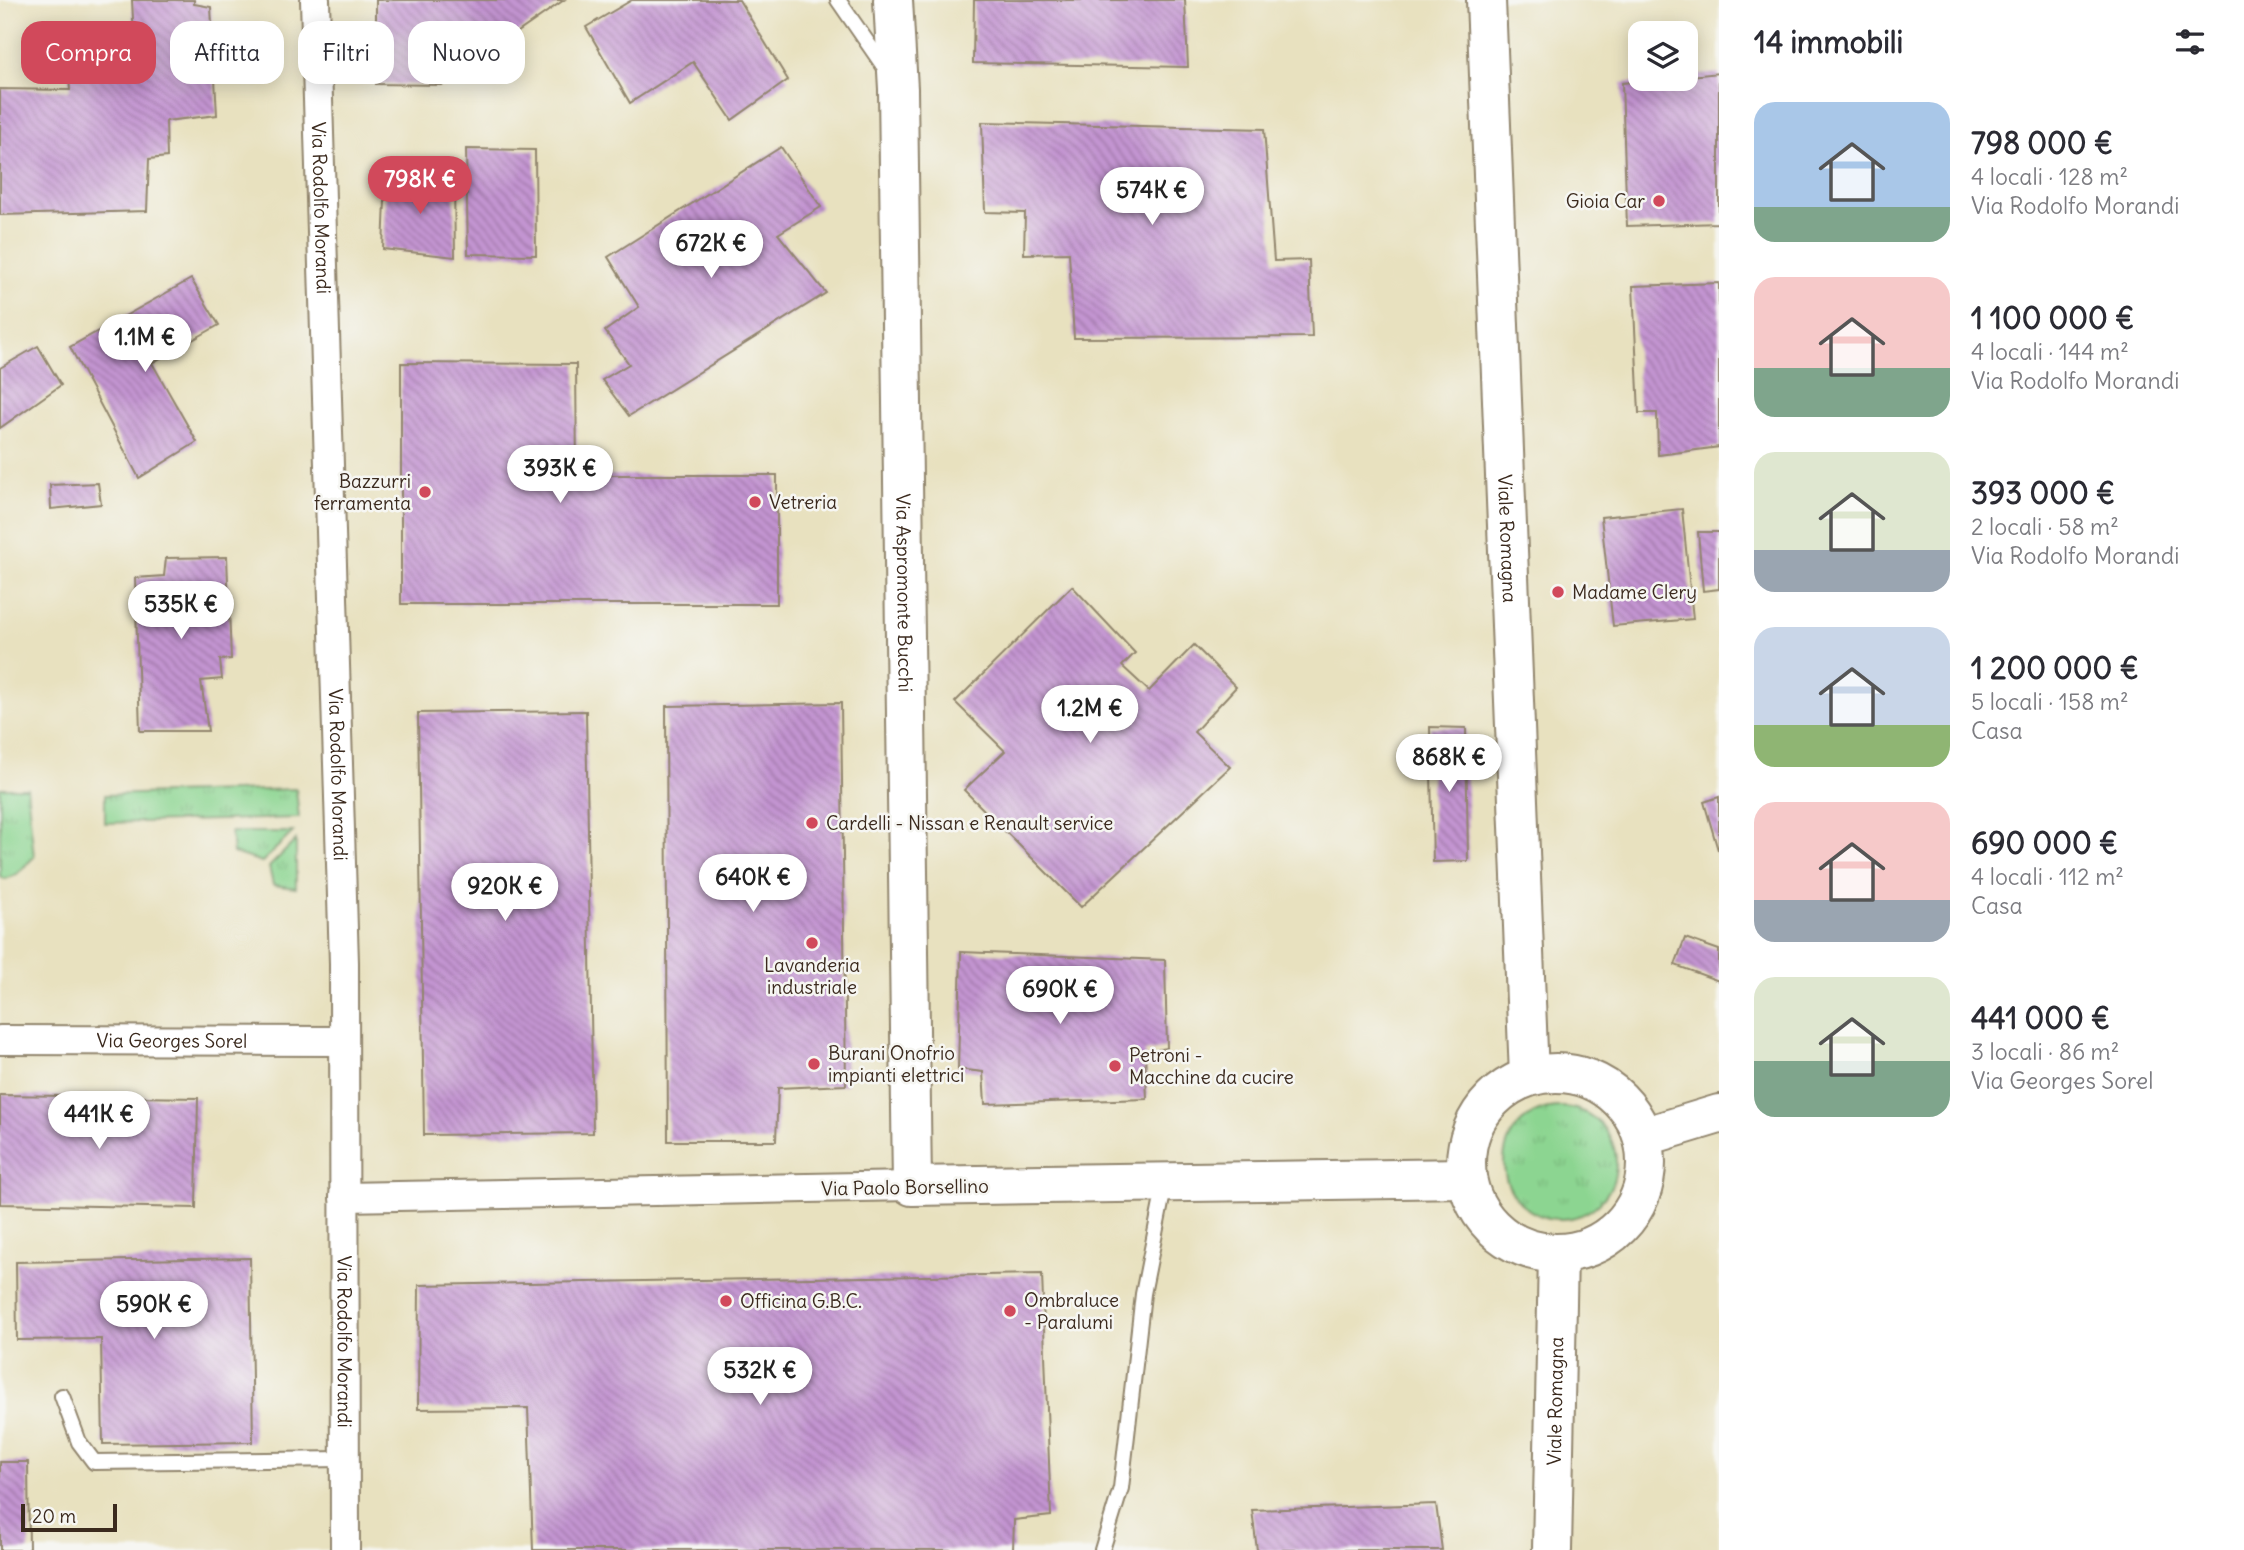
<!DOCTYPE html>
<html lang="it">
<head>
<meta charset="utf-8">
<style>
  :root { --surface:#fff; --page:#f2f2f3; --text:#2b2b33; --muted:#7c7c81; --accent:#d1495b }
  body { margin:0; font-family:Delius,sans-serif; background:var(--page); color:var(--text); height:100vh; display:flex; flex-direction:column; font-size:26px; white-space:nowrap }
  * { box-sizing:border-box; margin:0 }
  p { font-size:23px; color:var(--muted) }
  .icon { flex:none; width:38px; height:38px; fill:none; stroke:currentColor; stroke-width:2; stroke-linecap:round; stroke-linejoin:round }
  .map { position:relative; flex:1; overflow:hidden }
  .panel { display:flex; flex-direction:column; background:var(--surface); width:525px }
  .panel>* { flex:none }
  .top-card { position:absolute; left:21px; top:21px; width:665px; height:63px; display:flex; gap:14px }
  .buttons { position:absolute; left:1628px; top:21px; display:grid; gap:14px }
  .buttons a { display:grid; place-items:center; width:70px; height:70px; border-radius:14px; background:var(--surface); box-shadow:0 4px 18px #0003; font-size:35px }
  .scale { position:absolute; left:21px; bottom:18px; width:96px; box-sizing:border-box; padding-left:7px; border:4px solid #3b2a1e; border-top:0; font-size:19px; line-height:24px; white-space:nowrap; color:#3b2a1e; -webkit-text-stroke:5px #f6f6f2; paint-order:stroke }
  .price { position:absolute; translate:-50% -60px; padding:0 16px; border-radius:24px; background:#fff; color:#222; font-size:23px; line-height:46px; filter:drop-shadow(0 2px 4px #0008) }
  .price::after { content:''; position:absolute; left:50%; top:42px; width:21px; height:16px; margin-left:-10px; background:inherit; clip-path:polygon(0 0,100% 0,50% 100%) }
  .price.selected { background:var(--accent); color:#fff }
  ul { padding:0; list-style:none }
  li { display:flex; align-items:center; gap:21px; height:175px; padding:0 35px }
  li span { display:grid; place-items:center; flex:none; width:196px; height:140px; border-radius:21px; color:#555 }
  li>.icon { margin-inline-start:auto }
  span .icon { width:84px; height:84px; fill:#fffc; stroke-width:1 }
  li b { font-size:30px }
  h2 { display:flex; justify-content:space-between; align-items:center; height:84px; padding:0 35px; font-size:30px }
  .pill { padding:0 24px; border-radius:21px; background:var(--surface); box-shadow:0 4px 18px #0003; font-size:24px; line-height:63px }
  .pill.selected { background:var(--accent); color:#fff }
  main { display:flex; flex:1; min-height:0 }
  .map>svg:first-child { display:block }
</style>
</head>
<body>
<main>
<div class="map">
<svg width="1719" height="1550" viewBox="0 0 1719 1550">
  <defs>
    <pattern id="grass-tufts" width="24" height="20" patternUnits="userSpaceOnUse" patternTransform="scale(1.75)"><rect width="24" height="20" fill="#8cd591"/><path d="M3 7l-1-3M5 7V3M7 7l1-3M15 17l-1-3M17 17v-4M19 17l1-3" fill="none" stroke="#7ab77d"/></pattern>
    <pattern id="building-back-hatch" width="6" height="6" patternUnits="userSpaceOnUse" patternTransform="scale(1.75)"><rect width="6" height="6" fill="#c394d1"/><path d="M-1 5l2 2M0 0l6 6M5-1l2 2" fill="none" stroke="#a079a9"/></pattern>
  </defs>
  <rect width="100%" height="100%" fill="#f6f6f2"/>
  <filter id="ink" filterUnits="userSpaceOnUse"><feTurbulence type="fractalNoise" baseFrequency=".0143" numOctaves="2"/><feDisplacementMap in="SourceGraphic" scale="14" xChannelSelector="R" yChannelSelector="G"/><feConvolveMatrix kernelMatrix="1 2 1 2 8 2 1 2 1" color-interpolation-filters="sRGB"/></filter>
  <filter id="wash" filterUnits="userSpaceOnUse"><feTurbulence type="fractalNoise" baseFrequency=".00686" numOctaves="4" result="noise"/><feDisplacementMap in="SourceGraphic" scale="28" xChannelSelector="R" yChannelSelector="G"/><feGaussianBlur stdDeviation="1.57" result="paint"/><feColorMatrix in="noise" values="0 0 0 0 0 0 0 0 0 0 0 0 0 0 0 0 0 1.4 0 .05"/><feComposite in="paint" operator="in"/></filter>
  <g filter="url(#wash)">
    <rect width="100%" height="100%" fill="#e8e1bf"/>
    <g fill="url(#grass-tufts)" stroke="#648058" stroke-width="2">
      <polygon points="0,788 27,788 34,857 17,874 5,879 0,877"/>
      <polygon points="296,789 299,818 105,823 105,795"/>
      <polygon points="231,832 293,832 262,862 233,853"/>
      <polygon points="296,840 296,888 273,885 269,867"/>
      <circle cx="1560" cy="1163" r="56"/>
    </g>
    <g id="blocks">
      <g fill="url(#building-back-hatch)">
        <polygon points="132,0 194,0 194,4 211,7 217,115 166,121 167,157 149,159 147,211 0,215 0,89 70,90 67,54 135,57"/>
        <polygon points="376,0 564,0 442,85 376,84"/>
        <polygon points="632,0 739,0 788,80 732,120 693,62 630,103 586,27"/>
        <polygon points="974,0 1185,0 1188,67 973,63"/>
        <polygon points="1719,73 1719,223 1627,226 1622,83"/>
        <polygon points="982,122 1264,129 1274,261 1309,260 1312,337 1074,338 1069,253 1024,254 1025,213 985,212"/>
        <polygon points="781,147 821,207 778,234 826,293 629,416 602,380 629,364 605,331 639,307 608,257"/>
        <polygon points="466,149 535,150 536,255 468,254"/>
        <polygon points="386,176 454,179 455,257 383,249"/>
        <polygon points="191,279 219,325 152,363 197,442 139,478 70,347"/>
        <polygon points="1719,283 1719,447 1658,455 1657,413 1639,413 1633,286"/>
        <polygon points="38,346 61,385 0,428 0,368"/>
        <polygon points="401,363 576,364 577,475 777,475 777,604 401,604"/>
        <polygon points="98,483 101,504 51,509 50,485"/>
        <polygon points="1682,509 1693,619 1613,626 1601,517"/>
        <polygon points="1698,532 1719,532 1719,589 1703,591"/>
        <polygon points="227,557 231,659 220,660 222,679 201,681 208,731 140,731 135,578 164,576 166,558"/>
        <polygon points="1072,586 1135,653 1122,666 1149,691 1194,645 1236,687 1194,732 1230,767 1081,907 964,790 1005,751 955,702"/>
        <polygon points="841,703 846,1085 778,1088 776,1141 668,1141 666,706"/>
        <polygon points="586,711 593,1133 424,1135 418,713"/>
        <polygon points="1430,727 1466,728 1468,861 1433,862"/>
        <polygon points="1719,797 1719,850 1718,850 1704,802"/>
        <polygon points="1685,938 1719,950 1719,981 1675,965"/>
        <polygon points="961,952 1165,960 1167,1048 1145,1052 1147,1099 985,1104 983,1072 958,1069"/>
        <polygon points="0,1095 198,1098 196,1208 0,1204"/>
        <polygon points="250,1258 253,1442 103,1444 101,1339 17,1340 16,1262"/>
        <polygon points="1042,1274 1051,1516 1014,1520 1013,1550 533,1550 528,1408 418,1409 419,1285"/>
        <polygon points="0,1462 28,1462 29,1550 0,1550"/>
        <polygon points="1436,1504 1442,1550 1257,1550 1252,1510"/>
      </g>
    </g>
  </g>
  <g filter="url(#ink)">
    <use href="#blocks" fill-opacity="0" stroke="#92866e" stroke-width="2"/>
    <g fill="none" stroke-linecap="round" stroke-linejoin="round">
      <g stroke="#92866e" stroke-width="18">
        <g id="lane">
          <polyline points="838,0 887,71"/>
          <polyline points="62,1396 79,1442 94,1462 345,1459"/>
          <polyline points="1102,1550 1121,1488 1143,1294 1165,1183"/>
        </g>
      </g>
      <g stroke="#92866e" stroke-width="32">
        <g id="street">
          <path id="s1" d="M315,0L344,963L345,1550"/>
          <path id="s2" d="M0,1040L344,1041"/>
          <polyline points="344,1197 912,1186"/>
        </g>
      </g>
      <g stroke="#92866e" stroke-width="42">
        <g id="secondary">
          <path id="s3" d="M893,0L898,89L912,1186L1466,1178"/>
          <path id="s4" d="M1486,0L1529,1076"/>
          <circle cx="1556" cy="1163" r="90"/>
          <polyline points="1643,1137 1719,1114"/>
          <path id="s5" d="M1552,1550L1558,1254"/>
        </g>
      </g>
      <use href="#lane" stroke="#fff" stroke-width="14"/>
      <use href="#street" stroke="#fff" stroke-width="28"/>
      <use href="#secondary" stroke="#fff" stroke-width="38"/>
    </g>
  </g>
  <g fill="#d1495b" stroke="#f6f6f2" stroke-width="2.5">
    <circle cx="1659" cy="201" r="7"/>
    <circle cx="425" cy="492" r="7"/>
    <circle cx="755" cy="502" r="7"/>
    <circle cx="1558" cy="592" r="7"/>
    <circle cx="812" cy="823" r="7"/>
    <circle cx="812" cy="943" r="7"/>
    <circle cx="814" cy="1064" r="7"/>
    <circle cx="1115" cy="1066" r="7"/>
    <circle cx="726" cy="1301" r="7"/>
    <circle cx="1010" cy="1311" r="7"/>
  </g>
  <g text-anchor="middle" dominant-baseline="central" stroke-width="5" stroke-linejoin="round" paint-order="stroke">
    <g font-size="19" fill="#3b2a1e" stroke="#f6f6f2" text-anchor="start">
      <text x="1645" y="201" text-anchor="end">Gioia Car</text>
      <text x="411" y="481" text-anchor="end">Bazzurri<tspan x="411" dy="22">ferramenta</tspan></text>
      <text x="769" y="502">Vetreria</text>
      <text x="1572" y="592">Madame Clery</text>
      <text x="826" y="823">Cardelli - Nissan e Renault service</text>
      <text x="812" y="965" text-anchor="middle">Lavanderia<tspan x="812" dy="22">industriale</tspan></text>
      <text x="828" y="1053">Burani Onofrio<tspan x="828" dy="22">impianti elettrici</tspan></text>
      <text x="1129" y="1055">Petroni -<tspan x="1129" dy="22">Macchine da cucire</tspan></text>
      <text x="1024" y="1300">Ombraluce<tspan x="1024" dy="22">- Paralumi</tspan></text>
      <text x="740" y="1301">Officina G.B.C.</text>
    </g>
    <g font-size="19" fill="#3b2a1e" stroke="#f6f6f2">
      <text stroke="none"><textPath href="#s1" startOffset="208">Via Rodolfo Morandi</textPath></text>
      <text stroke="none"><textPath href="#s4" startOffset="539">Viale Romagna</textPath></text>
      <text stroke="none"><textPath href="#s3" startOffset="593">Via Aspromonte Bucchi</textPath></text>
      <text stroke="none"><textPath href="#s1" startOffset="775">Via Rodolfo Morandi</textPath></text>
      <text stroke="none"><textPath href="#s2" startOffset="172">Via Georges Sorel</textPath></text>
      <text transform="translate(905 1187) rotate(-1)">Via Paolo Borsellino</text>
      <text stroke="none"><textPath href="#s1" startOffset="1342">Via Rodolfo Morandi</textPath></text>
      <text stroke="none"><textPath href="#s5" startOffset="149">Viale Romagna</textPath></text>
    </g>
  </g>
</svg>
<div class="buttons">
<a><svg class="icon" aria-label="layers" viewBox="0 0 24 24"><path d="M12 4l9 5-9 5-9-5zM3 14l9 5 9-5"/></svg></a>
</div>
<div class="scale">20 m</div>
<b class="price selected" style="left:420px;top:216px">798K €</b>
<b class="price" style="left:1152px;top:227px">574K €</b>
<b class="price" style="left:711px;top:280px">672K €</b>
<b class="price" style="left:145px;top:374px">1.1M €</b>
<b class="price" style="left:560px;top:505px">393K €</b>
<b class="price" style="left:181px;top:641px">535K €</b>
<b class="price" style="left:1090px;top:745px">1.2M €</b>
<b class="price" style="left:1449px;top:794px">868K €</b>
<b class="price" style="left:753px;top:914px">640K €</b>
<b class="price" style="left:505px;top:923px">920K €</b>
<b class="price" style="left:1060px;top:1026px">690K €</b>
<b class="price" style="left:99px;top:1151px">441K €</b>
<b class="price" style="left:154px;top:1341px">590K €</b>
<b class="price" style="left:760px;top:1407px">532K €</b>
<div class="top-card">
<a class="pill selected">Compra</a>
<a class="pill">Affitta</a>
<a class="pill">Filtri</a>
<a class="pill">Nuovo</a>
</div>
</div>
<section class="panel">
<h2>14 immobili<svg class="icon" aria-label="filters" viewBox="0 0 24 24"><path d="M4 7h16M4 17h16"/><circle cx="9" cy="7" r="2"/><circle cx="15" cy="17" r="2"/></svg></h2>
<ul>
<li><span style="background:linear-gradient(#a9c7e8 75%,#7fa58c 0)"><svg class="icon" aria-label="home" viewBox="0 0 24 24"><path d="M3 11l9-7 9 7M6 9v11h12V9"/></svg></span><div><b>798 000 €</b><p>4 locali · 128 m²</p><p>Via Rodolfo Morandi</p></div></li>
<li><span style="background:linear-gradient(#f6c9c9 65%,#7fa58c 0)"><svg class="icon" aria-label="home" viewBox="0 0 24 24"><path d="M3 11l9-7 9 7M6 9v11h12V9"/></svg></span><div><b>1 100 000 €</b><p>4 locali · 144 m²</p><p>Via Rodolfo Morandi</p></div></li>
<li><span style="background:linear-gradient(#dfe7d0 70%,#9aa5b1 0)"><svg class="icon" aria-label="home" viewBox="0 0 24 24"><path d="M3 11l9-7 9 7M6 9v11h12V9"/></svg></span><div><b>393 000 €</b><p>2 locali · 58 m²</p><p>Via Rodolfo Morandi</p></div></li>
<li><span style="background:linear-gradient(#c9d6e8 70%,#8fb573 0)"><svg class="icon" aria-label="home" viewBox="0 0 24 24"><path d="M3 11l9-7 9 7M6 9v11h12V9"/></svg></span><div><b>1 200 000 €</b><p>5 locali · 158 m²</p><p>Casa</p></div></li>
<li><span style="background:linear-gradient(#f6c9c9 70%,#9aa5b1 0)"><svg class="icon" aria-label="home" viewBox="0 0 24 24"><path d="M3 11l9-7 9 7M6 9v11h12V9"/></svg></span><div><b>690 000 €</b><p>4 locali · 112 m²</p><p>Casa</p></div></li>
<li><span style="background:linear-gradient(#dfe7d0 60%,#7fa58c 0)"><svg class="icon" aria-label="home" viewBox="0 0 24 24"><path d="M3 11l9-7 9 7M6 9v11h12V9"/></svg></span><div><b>441 000 €</b><p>3 locali · 86 m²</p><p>Via Georges Sorel</p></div></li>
</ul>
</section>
</main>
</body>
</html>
